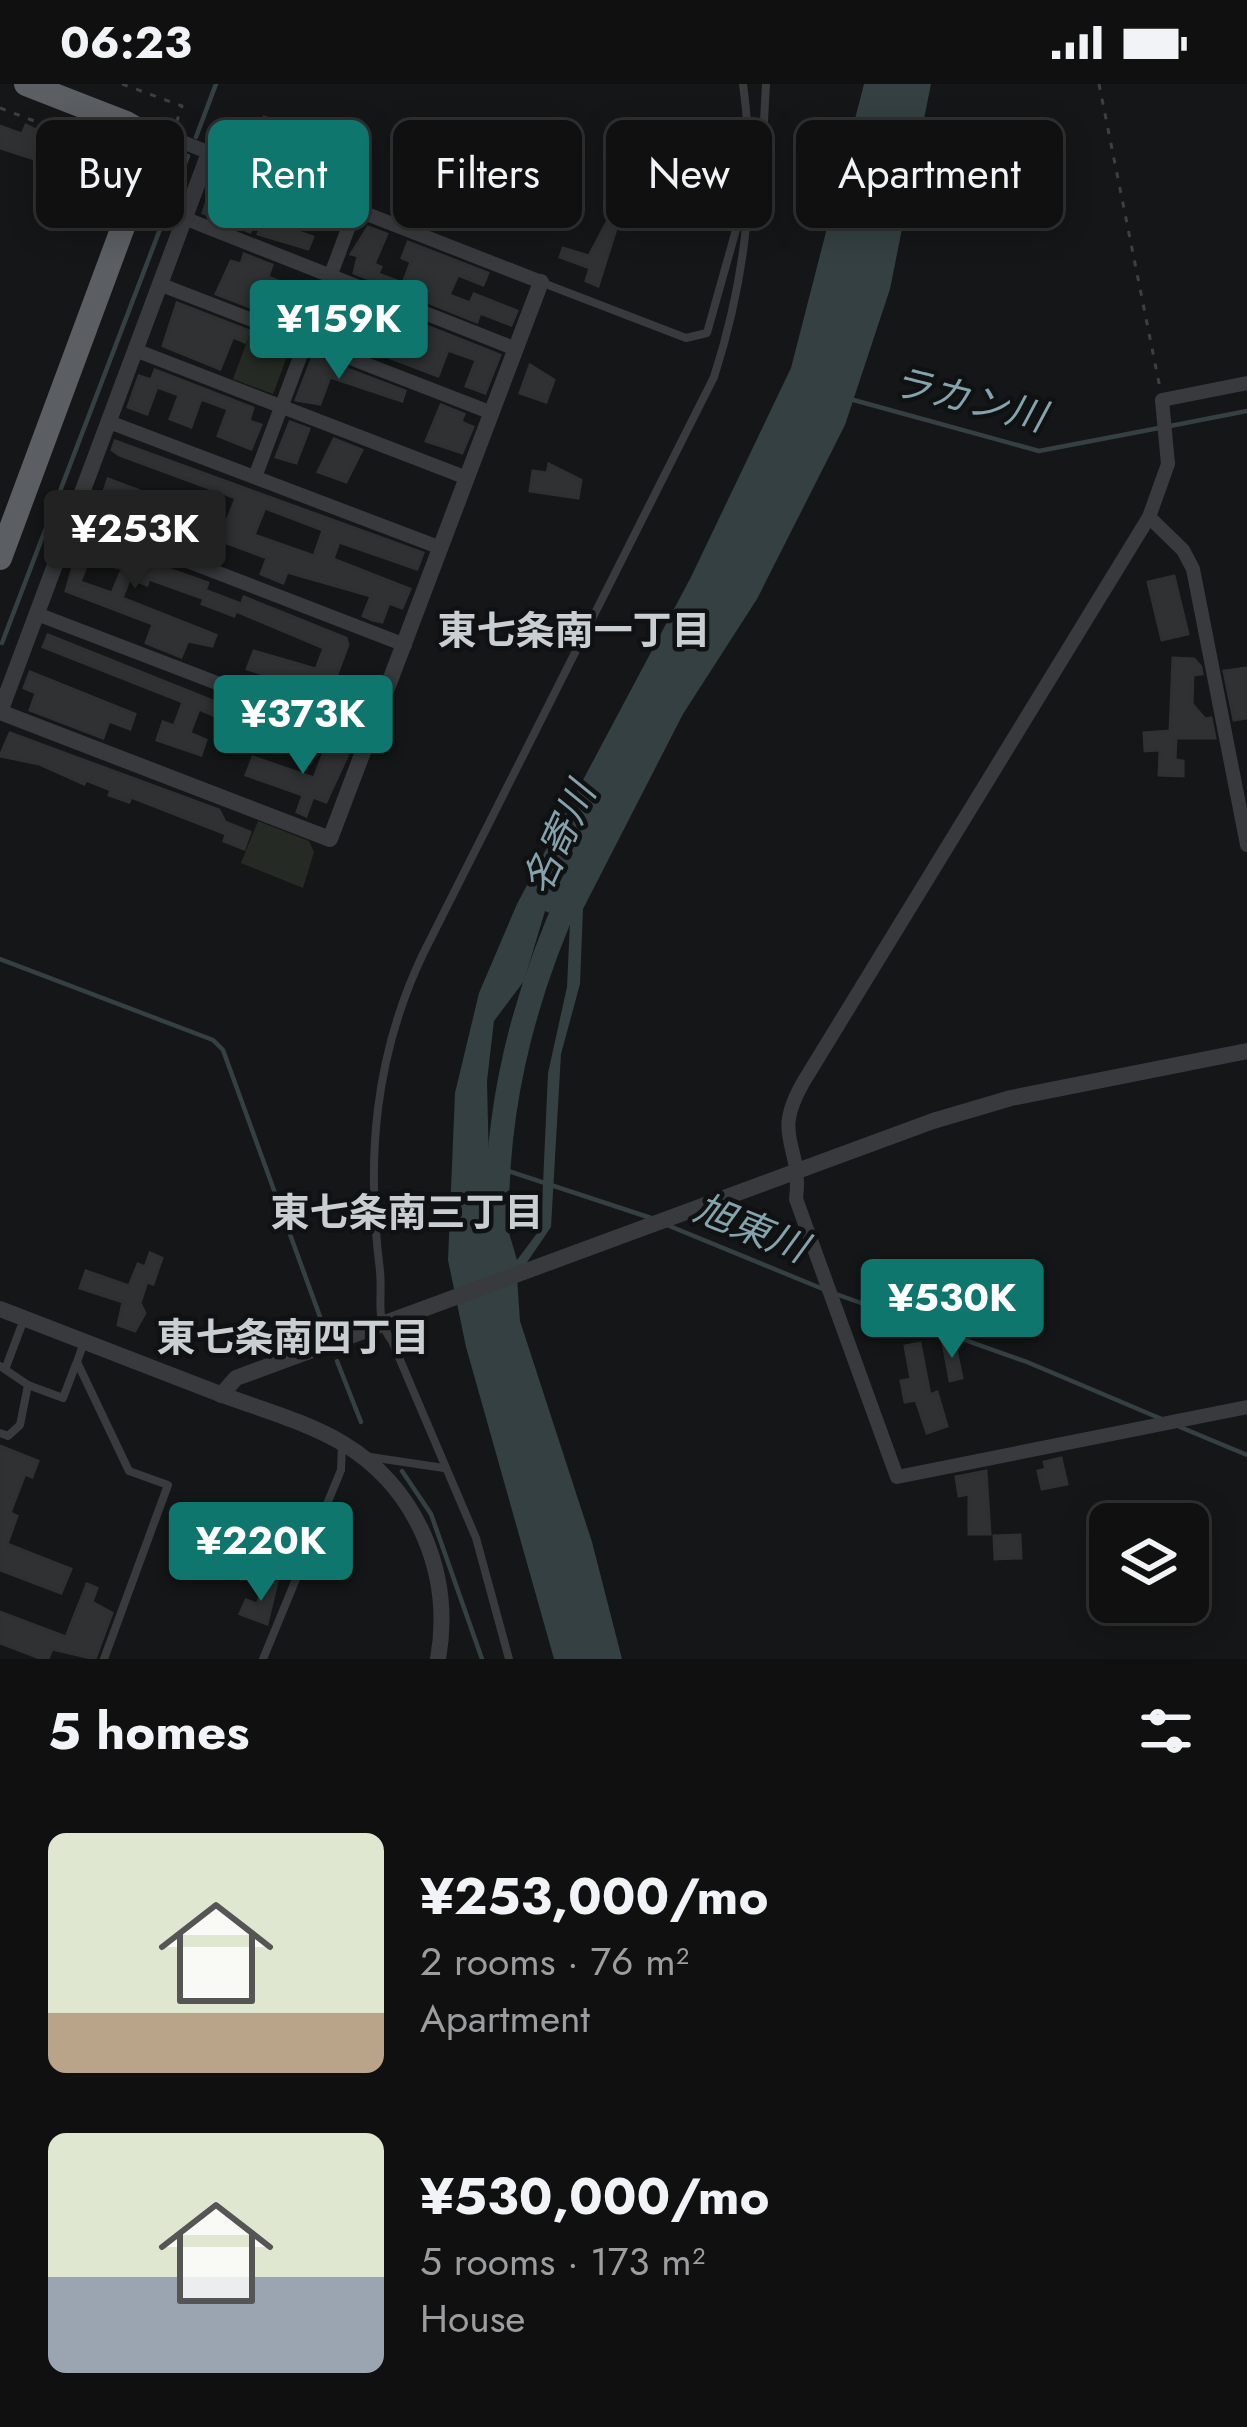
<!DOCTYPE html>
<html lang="en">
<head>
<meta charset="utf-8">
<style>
  :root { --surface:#101011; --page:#19191a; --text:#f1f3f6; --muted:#9c9d9f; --line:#303031; --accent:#0f766e }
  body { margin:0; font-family:Jost,"Noto Sans JP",sans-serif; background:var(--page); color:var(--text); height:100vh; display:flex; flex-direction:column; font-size:45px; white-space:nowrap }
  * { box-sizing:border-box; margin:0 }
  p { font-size:39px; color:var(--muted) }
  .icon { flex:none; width:66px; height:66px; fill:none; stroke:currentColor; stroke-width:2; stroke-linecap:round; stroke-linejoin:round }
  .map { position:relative; height:1575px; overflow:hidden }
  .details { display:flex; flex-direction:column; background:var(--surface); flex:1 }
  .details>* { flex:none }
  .banner { position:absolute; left:36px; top:36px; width:1176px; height:108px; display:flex; gap:24px }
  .buttons { position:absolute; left:1089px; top:1419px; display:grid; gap:24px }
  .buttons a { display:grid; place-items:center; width:120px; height:120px; border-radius:18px; background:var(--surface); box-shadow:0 6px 30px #0003,0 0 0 3px var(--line); font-size:60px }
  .price { position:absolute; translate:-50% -102px; padding:0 27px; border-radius:12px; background:var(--accent); color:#fff; font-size:39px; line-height:78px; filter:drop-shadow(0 3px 6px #0008) }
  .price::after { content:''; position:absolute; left:50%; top:72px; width:36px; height:27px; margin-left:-18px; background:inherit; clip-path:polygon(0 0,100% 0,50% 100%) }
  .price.selected { background:#222; color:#fff }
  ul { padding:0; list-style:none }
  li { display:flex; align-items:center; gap:36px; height:300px; padding:0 48px }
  li span { display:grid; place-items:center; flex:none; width:336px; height:240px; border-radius:18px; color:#555 }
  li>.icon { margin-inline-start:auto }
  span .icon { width:144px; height:144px; fill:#fffc; stroke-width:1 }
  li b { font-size:51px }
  h2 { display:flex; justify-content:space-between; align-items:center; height:144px; padding:0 48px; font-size:51px }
  .pill { padding:0 42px; border-radius:18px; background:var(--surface); box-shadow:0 6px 30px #0003,0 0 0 3px var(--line); font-size:42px; line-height:108px }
  .pill.selected { background:var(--accent); color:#fff }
  .status { display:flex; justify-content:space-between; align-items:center; height:84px; padding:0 60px; background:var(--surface); direction:ltr }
  .status svg { height:33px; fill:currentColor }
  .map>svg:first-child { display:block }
</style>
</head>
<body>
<div class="status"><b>06:23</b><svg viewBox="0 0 49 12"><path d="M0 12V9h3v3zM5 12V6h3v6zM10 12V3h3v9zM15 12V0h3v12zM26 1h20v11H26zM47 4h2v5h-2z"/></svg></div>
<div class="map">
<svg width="1247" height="1575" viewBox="0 0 1247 1575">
  <rect width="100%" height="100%" fill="#151617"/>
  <g fill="#252b24">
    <polygon points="251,247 291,262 273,310 233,295"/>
    <polygon points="258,737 309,757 314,768 303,804 241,779"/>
  </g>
  <path fill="#344042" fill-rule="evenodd" d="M864,0H931L890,205L845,341L757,515L683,630L583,825L580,900L561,970L551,1143L517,1193L520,1237L592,1458L622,1575H554L466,1263L448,1176L455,1009L479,909L517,820L691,493L791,284ZM545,827L570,838L567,903L548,989L541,1144L517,1176L489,1081L487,997L494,937L524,897Z"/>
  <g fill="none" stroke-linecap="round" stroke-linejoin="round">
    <g stroke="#344042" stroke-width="4.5">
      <polyline points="196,53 216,0"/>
      <polyline points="850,315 1039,367 1159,344"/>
      <polyline points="1170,342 1247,327"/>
      <polyline points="2,559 188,72"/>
      <polyline points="0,875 213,956 223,966 323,1241"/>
      <polyline points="499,1084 651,1134"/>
      <polyline points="667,1141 823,1205"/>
      <polyline points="833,1209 1027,1278 1164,1336"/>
      <polyline points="337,1277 361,1338"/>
      <polyline points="1180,1343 1247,1371"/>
      <polyline points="402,1387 431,1430 482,1575"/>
    </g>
    <path stroke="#344042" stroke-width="24" d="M497,1136C496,1019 524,910 573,804"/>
  </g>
  <g fill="#303132" stroke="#2f3032" stroke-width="3" fill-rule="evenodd">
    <polygon points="264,33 292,44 295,35 305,39 303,44 317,49 310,66 283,56 270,57 264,73 248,67"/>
    <polygon points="26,41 61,58 53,81 0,64 0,42 22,50"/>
    <polygon points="217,86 256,99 250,114 234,109 226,129 253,140 250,148 203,129"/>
    <polygon points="264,136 313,153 308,165 258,150"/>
    <polygon points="607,138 617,142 598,202 586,197 590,184 560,173 563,164 589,172"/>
    <polygon points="368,143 387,150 374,180 381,183 378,190 403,199 411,178 402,174 408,158 488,189 483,201 458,191 449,211 470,219 474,210 517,227 511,241 480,229 477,238 354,189 358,172 351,170"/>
    <polygon points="244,170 272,181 268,193 299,205 301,199 311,203 300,234 275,225 273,232 216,210 231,177 241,180"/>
    <polygon points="346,210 500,271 485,309 466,302 476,276 456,269 448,266 438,292 364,264 369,251 346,242 341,254 327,249"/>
    <polygon points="177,219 250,247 245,258 233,253 220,285 163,262"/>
    <polygon points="313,272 405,307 402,317 330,293 320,320 296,316"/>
    <polygon points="530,281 554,296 546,318 520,309"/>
    <polygon points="155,286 253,324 249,337 261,341 251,365 218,352 228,325 201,315 191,343 170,335 179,311 157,303 147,330 128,323 139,292 151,296"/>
    <polygon points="441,321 464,330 461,338 473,343 462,369 426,357"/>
    <polygon points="290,338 309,345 296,379 276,373"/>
    <polygon points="334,355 362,366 346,398 318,388"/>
    <path d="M115,357L423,469L417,485L339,458L333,475L410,505L402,524L389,519L382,538L373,536L363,532L371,512L287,488L283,499L261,490L267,474L102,413L108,395L226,439L236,414L119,371L112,366ZM265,424L323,446L314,472L254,451Z"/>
    <polygon points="549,380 581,396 578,414 530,407 533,387 547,389"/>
    <path d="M81,454L208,499L202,514L149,495L147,501L130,494L122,514L216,551L212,562L188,557L181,573L146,559L153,540L66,507ZM89,475L122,485L112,509L80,498Z"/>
    <polygon points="1174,492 1188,550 1162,556 1148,498"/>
    <polygon points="207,507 239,519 234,532 202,520"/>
    <polygon points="244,513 346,554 348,561 336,593 370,607 358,638 285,613 291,598 247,585 254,567 316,585 324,564 238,528"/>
    <polygon points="48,551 263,637 273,633 289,639 281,660 222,643 225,636 199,625 190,649 206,656 201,671 157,656 163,638 174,642 183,618 43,563"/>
    <polygon points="1173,574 1194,575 1201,583 1202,590 1193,591 1192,620 1205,635 1211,634 1215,654 1176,654 1175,676 1183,677 1183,692 1159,691 1160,666 1145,667 1144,649 1170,647"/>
    <polygon points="1247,584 1247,634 1234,636 1224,587"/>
    <polygon points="30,588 135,630 130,645 109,637 103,654 30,626 36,609 24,604"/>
    <polygon points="10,649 219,726 225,738 250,748 244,765 224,757 226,750 131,713 129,718 109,711 111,706 86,696 84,700 39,680 0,672"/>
    <polygon points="327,660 349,668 326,718 313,713 306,732 297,728 303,711 246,691 253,673 314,694"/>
    <polygon points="150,1169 162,1174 153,1200 147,1198 140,1219 145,1229 135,1247 118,1241 123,1218 80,1204 86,1187 129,1202 138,1180 145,1183"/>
    <polygon points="954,1256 962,1294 950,1297 943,1259"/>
    <polygon points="920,1259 930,1311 937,1308 947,1342 927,1349 916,1316 905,1318 901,1297 911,1295 905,1262"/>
    <polygon points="0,1362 38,1377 32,1393 25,1390 10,1429 17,1432 7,1460 71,1485 61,1509 0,1486"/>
    <polygon points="1061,1374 1067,1400 1042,1405 1038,1387 1046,1385 1044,1378"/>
    <polygon points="986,1387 990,1450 969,1450 969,1410 959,1412 956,1393"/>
    <polygon points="1020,1451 1021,1474 995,1475 994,1452"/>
    <polygon points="267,1494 277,1498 267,1540 240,1530 246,1516 257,1520"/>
    <polygon points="87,1500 97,1504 92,1518 112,1529 95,1575 52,1565 48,1575 42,1575 0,1559 0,1528 66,1553"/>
  </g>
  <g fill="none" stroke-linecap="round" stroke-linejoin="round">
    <g stroke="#3d4042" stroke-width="3" stroke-dasharray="6 9" stroke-linecap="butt">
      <polyline points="122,0 182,22 176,40"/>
      <polyline points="1099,0 1160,304"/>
      <polyline points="0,24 127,72"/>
    </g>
    <g stroke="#393a3d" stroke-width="8">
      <polyline points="543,199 686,254 707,249 741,128 760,111 766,0"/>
      <polyline points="84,1258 77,1278 129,1387 168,1401 104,1575"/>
      <polyline points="0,1282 28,1301 20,1341 8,1352 0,1349"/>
      <polyline points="6,1283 24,1235"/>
      <polyline points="28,1301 63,1314 76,1280"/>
      <polyline points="370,1373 444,1384"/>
      <polyline points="263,1575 341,1386 342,1360"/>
      <path d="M509,1575L476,1454L392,1257C374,1233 383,1216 380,1187C366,1076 374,973 423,870L714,293C745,196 757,101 743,0"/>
    </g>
    <g stroke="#393a3d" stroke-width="14">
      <polyline points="148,60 172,54 541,198"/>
      <polyline points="184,134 516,265"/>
      <polyline points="159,200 492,329"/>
      <polyline points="135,266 467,394"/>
      <path d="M1247,299L1162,316L1168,380L1149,433L804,997C770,1055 803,1058 796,1115L897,1393L1247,1323"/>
      <polyline points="109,338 441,464"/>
      <polyline points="255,393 355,126"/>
      <polyline points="73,433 405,561"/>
      <polyline points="1149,433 1183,466 1193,485 1247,761"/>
      <polyline points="37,530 368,657"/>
    </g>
    <g stroke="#393a3d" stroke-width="16">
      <polyline points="209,69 0,628 330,755 541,198"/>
      <path d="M0,1225C69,1251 138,1278 207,1305C252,1323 302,1335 344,1360C418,1405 453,1491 438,1575"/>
      <polyline points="221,1311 236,1294 933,1037 1011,1014 1247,967"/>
    </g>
    <polyline stroke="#5b5f63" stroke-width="24" points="0,474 149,73 140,47 126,39 26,0"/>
  </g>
  <g text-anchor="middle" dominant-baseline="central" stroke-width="9" stroke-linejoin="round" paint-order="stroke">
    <g font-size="39" font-style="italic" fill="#84a3ac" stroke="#101112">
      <text transform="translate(969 315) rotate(14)">ラカン川</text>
      <text transform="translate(559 754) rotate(-65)">名寄川</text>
      <text transform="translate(751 1144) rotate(22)">旭東川</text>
    </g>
    <g font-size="39" font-weight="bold" fill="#c9ced2" stroke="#101112">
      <text x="574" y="546">東七条南一丁目</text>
      <text x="407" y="1128">東七条南三丁目</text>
      <text x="293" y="1253">東七条南四丁目</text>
    </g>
  </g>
</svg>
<div class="buttons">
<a><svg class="icon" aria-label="layers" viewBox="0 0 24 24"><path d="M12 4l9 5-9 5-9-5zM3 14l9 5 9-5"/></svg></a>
</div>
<b class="price" style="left:339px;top:298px">¥159K</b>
<b class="price selected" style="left:135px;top:508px">¥253K</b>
<b class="price" style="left:303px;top:693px">¥373K</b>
<b class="price" style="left:952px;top:1277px">¥530K</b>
<b class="price" style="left:261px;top:1520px">¥220K</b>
<div class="banner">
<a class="pill">Buy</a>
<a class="pill selected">Rent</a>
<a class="pill">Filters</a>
<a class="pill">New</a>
<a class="pill">Apartment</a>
</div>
</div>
<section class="details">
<h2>5 homes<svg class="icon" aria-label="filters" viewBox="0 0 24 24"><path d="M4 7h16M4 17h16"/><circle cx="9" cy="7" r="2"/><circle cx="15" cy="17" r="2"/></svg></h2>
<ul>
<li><span style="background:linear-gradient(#dfe7d0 75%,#b9a48a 0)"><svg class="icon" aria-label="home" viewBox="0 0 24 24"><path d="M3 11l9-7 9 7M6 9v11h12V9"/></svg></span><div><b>¥253,000/mo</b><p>2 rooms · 76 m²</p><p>Apartment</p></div></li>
<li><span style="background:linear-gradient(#dfe7d0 60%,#9aa5b1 0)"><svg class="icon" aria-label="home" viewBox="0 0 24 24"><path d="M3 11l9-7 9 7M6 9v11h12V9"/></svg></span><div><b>¥530,000/mo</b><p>5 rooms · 173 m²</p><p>House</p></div></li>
</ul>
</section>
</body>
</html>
